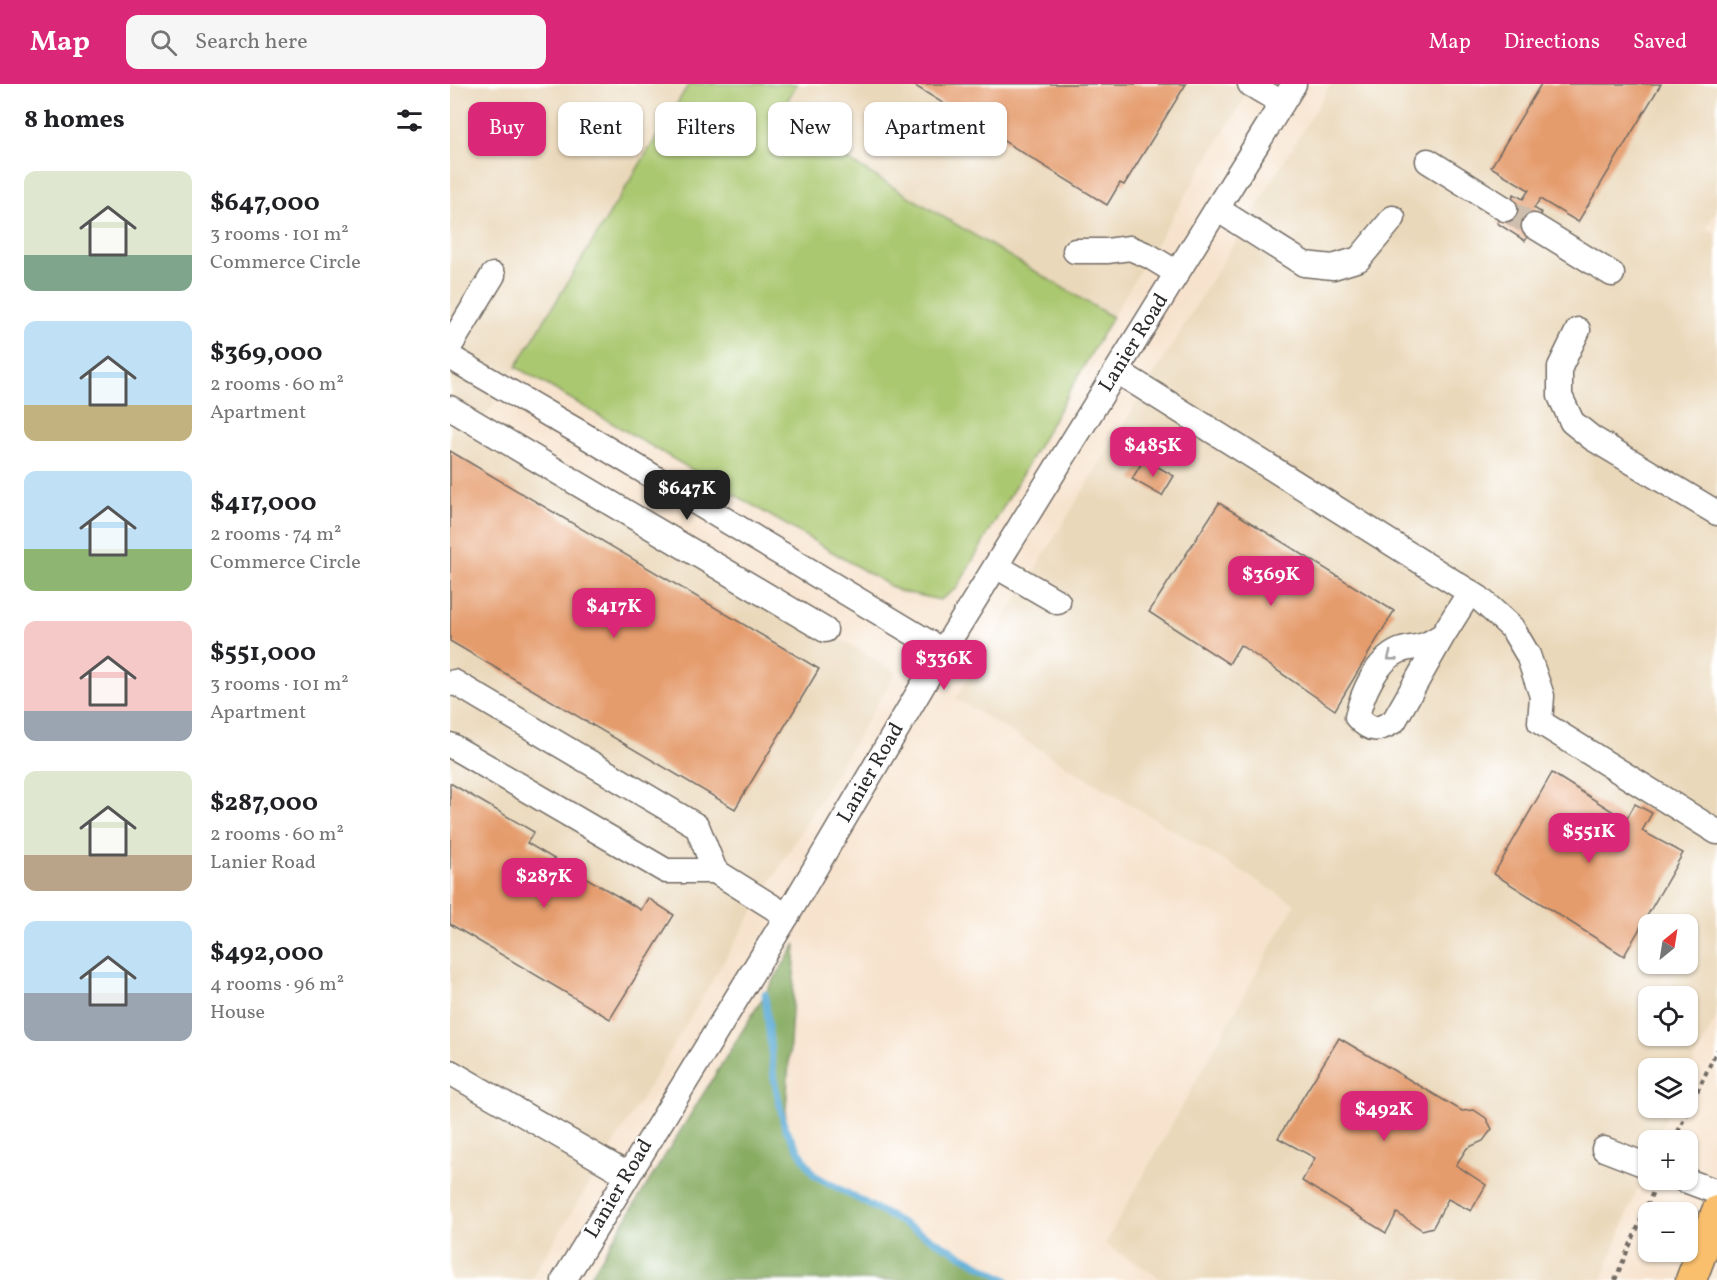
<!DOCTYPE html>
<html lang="en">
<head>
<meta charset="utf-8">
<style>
  :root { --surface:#fff; --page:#f6f6f6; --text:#202124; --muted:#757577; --accent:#db2777 }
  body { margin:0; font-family:Vollkorn,serif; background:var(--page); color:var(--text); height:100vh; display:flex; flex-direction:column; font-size:22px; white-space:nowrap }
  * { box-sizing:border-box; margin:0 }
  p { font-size:20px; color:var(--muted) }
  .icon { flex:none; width:33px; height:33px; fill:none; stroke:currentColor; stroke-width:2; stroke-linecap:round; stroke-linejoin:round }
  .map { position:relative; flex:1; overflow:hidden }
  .panel { display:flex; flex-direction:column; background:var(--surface); width:450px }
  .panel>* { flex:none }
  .top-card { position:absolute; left:18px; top:18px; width:570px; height:54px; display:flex; gap:12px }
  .needle { width:39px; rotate:30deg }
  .buttons { position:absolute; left:1188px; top:830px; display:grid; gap:12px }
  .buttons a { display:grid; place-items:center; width:60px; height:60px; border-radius:12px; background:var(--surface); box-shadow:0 2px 4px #0004; font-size:30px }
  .price { position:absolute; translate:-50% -51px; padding:0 14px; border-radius:12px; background:var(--accent); color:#fff; font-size:20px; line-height:39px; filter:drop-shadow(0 2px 3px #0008) }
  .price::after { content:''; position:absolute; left:50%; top:36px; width:18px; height:14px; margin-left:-9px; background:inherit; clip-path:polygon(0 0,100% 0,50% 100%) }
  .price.current { background:#222; color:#fff }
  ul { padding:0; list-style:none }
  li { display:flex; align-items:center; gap:18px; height:150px; padding:0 24px }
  li span { display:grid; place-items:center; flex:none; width:168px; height:120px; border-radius:12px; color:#555 }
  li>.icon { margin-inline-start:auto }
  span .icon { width:72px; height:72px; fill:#fffc; stroke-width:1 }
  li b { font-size:26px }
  h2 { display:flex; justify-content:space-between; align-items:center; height:72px; padding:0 24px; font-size:26px }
  .pill { padding:0 21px; border-radius:12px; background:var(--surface); box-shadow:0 2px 4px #0004; font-size:21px; line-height:54px }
  .pill.current { background:var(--accent); color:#fff }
  header { display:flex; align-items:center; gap:36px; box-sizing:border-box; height:84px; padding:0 30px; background:var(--accent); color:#fff }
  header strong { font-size:28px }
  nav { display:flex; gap:33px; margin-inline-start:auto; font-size:21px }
  .search { width:420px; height:54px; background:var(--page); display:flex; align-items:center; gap:15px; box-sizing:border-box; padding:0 21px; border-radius:12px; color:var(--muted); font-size:22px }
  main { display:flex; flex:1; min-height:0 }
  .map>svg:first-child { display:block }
</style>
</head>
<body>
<header>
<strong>Map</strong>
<div class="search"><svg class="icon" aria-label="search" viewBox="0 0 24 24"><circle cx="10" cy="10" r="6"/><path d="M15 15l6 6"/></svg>Search here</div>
<nav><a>Map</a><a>Directions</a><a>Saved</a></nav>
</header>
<main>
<section class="panel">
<h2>8 homes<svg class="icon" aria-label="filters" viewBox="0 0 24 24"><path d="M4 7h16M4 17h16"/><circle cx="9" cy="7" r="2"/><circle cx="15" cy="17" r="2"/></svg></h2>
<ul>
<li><span style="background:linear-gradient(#dfe7d0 70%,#7fa58c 0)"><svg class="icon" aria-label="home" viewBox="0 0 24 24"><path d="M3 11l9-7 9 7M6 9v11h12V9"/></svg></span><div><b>$647,000</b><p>3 rooms · 101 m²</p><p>Commerce Circle</p></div></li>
<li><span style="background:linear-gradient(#bfe0f5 70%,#c2b280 0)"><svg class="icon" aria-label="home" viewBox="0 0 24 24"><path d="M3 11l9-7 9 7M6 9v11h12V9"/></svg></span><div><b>$369,000</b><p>2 rooms · 60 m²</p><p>Apartment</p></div></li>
<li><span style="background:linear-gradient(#bfe0f5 65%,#8fb573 0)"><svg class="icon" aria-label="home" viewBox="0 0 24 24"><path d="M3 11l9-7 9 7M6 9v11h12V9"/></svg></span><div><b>$417,000</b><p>2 rooms · 74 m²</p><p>Commerce Circle</p></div></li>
<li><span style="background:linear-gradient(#f6c9c9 75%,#9aa5b1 0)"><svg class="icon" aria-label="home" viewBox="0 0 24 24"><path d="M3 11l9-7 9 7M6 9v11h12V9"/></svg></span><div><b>$551,000</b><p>3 rooms · 101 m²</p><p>Apartment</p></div></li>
<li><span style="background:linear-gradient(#dfe7d0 70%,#b9a48a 0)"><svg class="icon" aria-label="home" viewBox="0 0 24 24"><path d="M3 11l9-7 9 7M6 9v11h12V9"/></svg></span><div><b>$287,000</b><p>2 rooms · 60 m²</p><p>Lanier Road</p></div></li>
<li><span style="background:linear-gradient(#bfe0f5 60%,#9aa5b1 0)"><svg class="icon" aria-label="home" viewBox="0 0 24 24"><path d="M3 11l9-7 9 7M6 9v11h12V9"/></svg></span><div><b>$492,000</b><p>4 rooms · 96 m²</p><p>House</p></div></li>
</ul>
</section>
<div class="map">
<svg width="1267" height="1196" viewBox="0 0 1267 1196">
  <rect width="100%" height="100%" fill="#fff"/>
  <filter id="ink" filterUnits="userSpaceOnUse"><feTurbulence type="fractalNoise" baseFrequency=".0167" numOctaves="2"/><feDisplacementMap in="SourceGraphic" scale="12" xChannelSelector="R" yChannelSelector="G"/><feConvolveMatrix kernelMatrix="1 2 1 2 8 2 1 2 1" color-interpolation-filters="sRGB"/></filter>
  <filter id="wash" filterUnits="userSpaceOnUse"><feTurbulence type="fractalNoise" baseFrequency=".008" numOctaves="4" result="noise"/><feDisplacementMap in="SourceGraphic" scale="24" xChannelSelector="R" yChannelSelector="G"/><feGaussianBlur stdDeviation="1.35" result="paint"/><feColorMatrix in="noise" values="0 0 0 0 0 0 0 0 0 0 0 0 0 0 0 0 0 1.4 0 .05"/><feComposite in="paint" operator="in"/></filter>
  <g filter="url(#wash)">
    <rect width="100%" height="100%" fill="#f7e3cd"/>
    <g fill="#ead8ba" fill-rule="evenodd">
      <polygon points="0,0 239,0 32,339 446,588 194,1011 80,1196 0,1196"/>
      <polygon points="347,0 803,0 662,233 327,33"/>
      <path d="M881,0H1267V126L1256,144L1267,151V932L1238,989V984H1198V1023H1220L1207,1056H1198V1077L1152,1196H713L655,1160L845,820L506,615ZM1198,840H1238V879H1198ZM1198,912H1238V951H1198Z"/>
    </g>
    <polygon fill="#aac86f" stroke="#6a7a4d" stroke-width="1.5" points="239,0 347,0 327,34 662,233 507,504 490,516 449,507 66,283"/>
    <polygon fill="#87ac62" stroke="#596c46" stroke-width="1.5" points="346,860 335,1044 364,1091 555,1196 138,1196"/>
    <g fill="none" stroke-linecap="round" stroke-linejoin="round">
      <polyline stroke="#5babd5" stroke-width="7" points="315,910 324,995 335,1044 364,1091 557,1196"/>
    </g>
    <g id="blocks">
      <g fill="#e59c6d">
        <polygon points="462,0 736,0 674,101 670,99 657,121"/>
        <polygon points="1091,0 1211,0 1128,138 1090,115 1084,124 1092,129 1075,157 1047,139 1064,110 1073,115 1079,106 1041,83"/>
        <polygon points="0,367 369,585 285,725 0,557"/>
        <polygon points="694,375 724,392 712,412 682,395"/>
        <polygon points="769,419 944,527 885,626 790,561 779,580 699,528"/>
        <polygon points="1102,689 1176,736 1185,720 1202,729 1192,747 1233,769 1174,872 1044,790"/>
        <polygon points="0,699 84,748 77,759 191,826 198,814 224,831 160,935 0,840"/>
        <polygon points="889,954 1012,1027 1024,1026 1036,1034 1042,1045 1033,1057 1017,1064 1006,1081 1036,1101 1021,1127 998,1115 983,1143 972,1146 947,1129 936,1149 852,1097 865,1074 828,1054"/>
      </g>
    </g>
  </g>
  <g filter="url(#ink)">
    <use href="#blocks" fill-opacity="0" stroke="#726b64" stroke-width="1.5"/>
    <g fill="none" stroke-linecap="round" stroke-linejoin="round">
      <polyline stroke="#cebead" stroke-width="24" stroke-dasharray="24 12" stroke-linecap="butt" points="1055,125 1084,142"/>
      <g stroke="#726b64" stroke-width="27">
        <g id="minor">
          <polyline points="800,0 832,19"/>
          <polyline points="978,77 1055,125"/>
          <polyline points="767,125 854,180 883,183 909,175 943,134"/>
          <polyline points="1084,142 1162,190"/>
          <polyline points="625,167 657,167 680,164 699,172 727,189"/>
          <polyline points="1128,246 1110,283 1110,312 1122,338 1142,354 1267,429"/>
          <polyline points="0,262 43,191"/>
          <polyline points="0,273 129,348 493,567"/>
          <polyline points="667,287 1029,514 1062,544 1078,571 1092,612 1090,638 1267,748"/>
          <polyline points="0,324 375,546"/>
          <polyline points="546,482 608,518"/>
          <path d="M993,551C988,554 982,558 977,560C968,564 958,563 949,567C926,577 912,610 907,633C921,648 927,647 944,637L993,551L1020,508"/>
          <polyline points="0,600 4,598 247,742 265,787 216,787 0,661"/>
          <polyline points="265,787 337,832"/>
          <polyline points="0,988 178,1091"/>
          <polyline points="1154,1065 1198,1082"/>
          <polyline points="1232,1095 1267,1108"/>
          <polyline points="114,1196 337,832 493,567 844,0"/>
        </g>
      </g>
      <g stroke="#726b64" stroke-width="33">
        <polyline id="major" points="1241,1196 1267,1127"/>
      </g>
      <g stroke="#726b64" stroke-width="4" stroke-dasharray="4.5 4.5" stroke-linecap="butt">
        <polyline points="1224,1056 1267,966"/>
        <polyline points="1165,1196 1205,1103"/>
      </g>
      <use href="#minor" stroke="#fff" stroke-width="24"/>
      <use href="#major" stroke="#f9bf6d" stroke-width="30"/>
    </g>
    <defs><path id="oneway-chevron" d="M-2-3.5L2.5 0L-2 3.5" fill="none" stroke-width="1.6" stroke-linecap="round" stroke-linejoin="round" transform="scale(1.5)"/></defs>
    <use stroke="#a0a0a0" href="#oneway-chevron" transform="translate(941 573) rotate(142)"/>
  </g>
  <g text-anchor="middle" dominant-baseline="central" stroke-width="5" stroke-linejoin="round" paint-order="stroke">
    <g font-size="21" fill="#2b2b2b" stroke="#fff">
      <text transform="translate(684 259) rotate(-58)">Lanier Road</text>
      <text transform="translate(421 689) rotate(-60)">Lanier Road</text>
      <text transform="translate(169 1105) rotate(-59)">Lanier Road</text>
    </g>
  </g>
</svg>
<div class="buttons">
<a><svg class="needle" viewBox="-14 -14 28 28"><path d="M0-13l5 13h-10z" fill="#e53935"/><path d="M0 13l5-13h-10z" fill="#757577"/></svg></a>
<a><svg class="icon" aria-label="locate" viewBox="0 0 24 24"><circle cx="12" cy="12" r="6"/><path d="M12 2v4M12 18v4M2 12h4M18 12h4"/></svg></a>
<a><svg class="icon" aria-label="layers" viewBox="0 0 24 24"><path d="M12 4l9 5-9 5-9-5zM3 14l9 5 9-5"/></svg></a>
<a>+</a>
<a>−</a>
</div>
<b class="price" style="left:703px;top:394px">$485K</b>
<b class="price current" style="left:237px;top:437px">$647K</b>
<b class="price" style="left:821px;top:523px">$369K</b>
<b class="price" style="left:164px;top:555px">$417K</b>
<b class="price" style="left:494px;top:607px">$336K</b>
<b class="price" style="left:1139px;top:780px">$551K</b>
<b class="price" style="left:94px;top:825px">$287K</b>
<b class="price" style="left:934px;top:1058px">$492K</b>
<div class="top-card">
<a class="pill current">Buy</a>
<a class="pill">Rent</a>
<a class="pill">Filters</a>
<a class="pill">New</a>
<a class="pill">Apartment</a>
</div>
</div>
</main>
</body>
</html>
